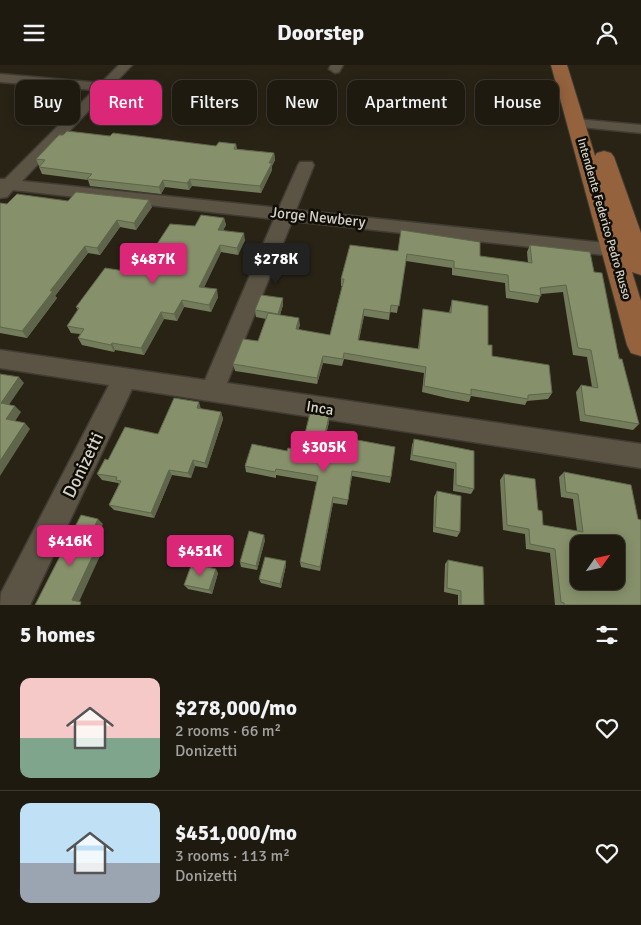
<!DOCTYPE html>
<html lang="en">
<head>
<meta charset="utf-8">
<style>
  :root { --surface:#1f1a10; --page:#2c271e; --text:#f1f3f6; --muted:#a1a19f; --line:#3c3830; --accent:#db2777 }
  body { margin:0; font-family:Signika,sans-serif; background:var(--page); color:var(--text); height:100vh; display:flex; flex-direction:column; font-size:19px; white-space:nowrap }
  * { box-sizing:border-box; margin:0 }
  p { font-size:16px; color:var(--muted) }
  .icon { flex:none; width:28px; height:28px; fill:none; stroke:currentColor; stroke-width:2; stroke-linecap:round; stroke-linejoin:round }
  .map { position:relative; height:540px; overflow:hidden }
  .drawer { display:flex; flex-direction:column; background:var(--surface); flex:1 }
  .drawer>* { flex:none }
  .top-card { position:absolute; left:15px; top:15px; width:611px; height:45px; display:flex; gap:10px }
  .needle { width:32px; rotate:56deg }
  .buttons { position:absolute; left:570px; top:470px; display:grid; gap:10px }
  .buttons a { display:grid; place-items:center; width:55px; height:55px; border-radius:10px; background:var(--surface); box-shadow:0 2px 12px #0003,0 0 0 1px var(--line); font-size:25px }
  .price { position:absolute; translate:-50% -42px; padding:0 11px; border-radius:5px; background:var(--accent); color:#fff; font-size:16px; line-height:32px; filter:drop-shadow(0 1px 2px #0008) }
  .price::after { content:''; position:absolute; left:50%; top:30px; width:15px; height:11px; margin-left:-8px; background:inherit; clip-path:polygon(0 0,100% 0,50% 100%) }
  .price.active { background:#222; color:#fff }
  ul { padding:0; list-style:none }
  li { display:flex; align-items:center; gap:15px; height:125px; padding:0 20px }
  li+li { border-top:1px solid var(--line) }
  li span { display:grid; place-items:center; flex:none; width:140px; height:100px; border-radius:10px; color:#555 }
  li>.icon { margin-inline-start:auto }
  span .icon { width:60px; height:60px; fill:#fffc; stroke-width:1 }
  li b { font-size:21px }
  h2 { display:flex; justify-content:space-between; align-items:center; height:60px; padding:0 20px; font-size:21px }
  .pill { padding:0 18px; border-radius:10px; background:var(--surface); box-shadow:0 2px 12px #0003,0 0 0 1px var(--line); font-size:18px; line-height:45px }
  .pill.active { background:var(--accent); color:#fff }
  header { display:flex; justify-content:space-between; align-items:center; height:65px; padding:0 20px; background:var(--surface); font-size:22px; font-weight:700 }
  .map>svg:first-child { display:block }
</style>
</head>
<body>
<header><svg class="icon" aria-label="menu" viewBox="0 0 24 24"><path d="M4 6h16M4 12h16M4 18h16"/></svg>Doorstep<svg class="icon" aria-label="person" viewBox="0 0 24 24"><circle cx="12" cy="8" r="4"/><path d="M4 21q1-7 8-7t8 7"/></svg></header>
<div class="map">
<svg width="641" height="540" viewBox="0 0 641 540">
  <rect width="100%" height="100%" fill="#292316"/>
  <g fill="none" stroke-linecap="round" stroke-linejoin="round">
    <g stroke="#413c33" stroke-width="3">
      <g id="minor">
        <polygon points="119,0 132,0 22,116 279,143 298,100 300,97 312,97 314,100 296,145 614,179 639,180 641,184 639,190 614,191 292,156 227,318 641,379 641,403 132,324 30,540 0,540 1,528 109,320 0,303 0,285 205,315 274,154 13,125 7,132 0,133 0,114 5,114 94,25 0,17 0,9 101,18"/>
        <polygon points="331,0 343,0 339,7 335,8 329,4"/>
        <polygon points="576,54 641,60 641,68 571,61 569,58 571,55"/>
      </g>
    </g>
    <g stroke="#413c33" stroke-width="2">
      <polygon id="major" points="551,0 567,0 595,91 597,88 604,86 611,88 614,92 641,168 641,210 632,207 641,236 641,291 631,288 627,280"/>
    </g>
    <use href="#minor" fill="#5b5445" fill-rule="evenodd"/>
    <use href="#major" fill="#94623d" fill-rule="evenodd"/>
  </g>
  <g fill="#737c5b">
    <polygon points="110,71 216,81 236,79 237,84 274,88 275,95 272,101 272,105 261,128 192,121 189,125 165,122 161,129 90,121 88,115 42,109 39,102 40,101 39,101 36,94"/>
    <polygon points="68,136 152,142 136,165 120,162 100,190 88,188 55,231 57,233 27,273 0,268 0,138 7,139"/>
    <polygon points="224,153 226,160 223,165 245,175 238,190 221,187 204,222 218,232 211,247 184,242 177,256 164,254 144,290 115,285 114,287 82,280 78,273 80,269 71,268 67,261 78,245 76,242 138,208 195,161"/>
    <polygon points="530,180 594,207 639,359 633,365 580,356 576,327 581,320 592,322 587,292 573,290 563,227 541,229 538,238 506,233 505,218 452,210 452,203 406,196 397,248 390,247 389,255 364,251 359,275 418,284 423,244 449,248 452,235 488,280 492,291 552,328 548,334 527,336 525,340 471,331 469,337 447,333 422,327 424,308 344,294 342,301 323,298 317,319 235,306 233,299 258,276 266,254 256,252 255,245 283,240 280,250 300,260 298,265 330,270 342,221 341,221 341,214 398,186 480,191 528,198 527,187"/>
    <polygon points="201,344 221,347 223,354 207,403 195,401 191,413 172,410 154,453 114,445 109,440 119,419 118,418 102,415 97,409 108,395 158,369"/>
    <polygon points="329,357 326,369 391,412 390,418 352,411 347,440 333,438 320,506 301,502 300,497 317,417 276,410 276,413 246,407 245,401 287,386 301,385"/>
    <polygon points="414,374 474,386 474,424 471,429 453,426 454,404 410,395 412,380"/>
    <polygon points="564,407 631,420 641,540 555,540 550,488 526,484 525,469 503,465 500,415 504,409 538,445 543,460 577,466 573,434 561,432 559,412"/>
    <polygon points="437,426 460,467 457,472 433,467 434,432"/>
    <polygon points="265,475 257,505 241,502 240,497"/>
    <polygon points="448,495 484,540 458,540 458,530 444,527 445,499"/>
    <polygon points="286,500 281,523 261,518 259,514"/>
    <polygon points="218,508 212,529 188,524 184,520"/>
  </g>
  <g fill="#5e654a">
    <polygon points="274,88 275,95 272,101 272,105 261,128 260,121"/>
    <polygon points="190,114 192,121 189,125 187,118"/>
    <polygon points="163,115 165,122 161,129 159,122"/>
    <polygon points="149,135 152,142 136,165 134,158"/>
    <polygon points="224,153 226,160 220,172 218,165"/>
    <polygon points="117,155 120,162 100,190 97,183"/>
    <polygon points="244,168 245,175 238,190 237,183"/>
    <polygon points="220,180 221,187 201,229 199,222"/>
    <polygon points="85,181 88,188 55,231 57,233 27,273 22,266 50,226"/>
    <polygon points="217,224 218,232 211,247 209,240"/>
    <polygon points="283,233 283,240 278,256 278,249"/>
    <polygon points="182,235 184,242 177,256 174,249"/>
    <polygon points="364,244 364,251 357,282 358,275"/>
    <polygon points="161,247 164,254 144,290 141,283"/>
    <polygon points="299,253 300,260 296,271 296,264"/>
    <polygon points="112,278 115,285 114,287 111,280"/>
    <polygon points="323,291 323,298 317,319 317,313"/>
    <polygon points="19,312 24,318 6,344 1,338"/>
    <polygon points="199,337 201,344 197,343"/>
    <polygon points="15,341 21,347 12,361 6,354"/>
    <polygon points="221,347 223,354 207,403 205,398"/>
    <polygon points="329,351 329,357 325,375 325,369"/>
    <polygon points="25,358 30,364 0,411 0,396"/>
    <polygon points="193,395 195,401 191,413 188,408"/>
    <polygon points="169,405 172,410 154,453 151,448"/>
    <polygon points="333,432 333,438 320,506 320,502"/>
    <polygon points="98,454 103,459 89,488 84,484"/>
    <polygon points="264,470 265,475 257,505 256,501"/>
    <polygon points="95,486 100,491 78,539 72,535"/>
    <polygon points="286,496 286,500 281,523 280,519"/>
    <polygon points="216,504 218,508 212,529 209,525"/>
  </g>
  <g fill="#86906a" stroke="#5e654a" fill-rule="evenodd">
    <polygon points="67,66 110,71 113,68 216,81 219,77 236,79 234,84 274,88 269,98 272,98 260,121 190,114 187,118 163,115 159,122 87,114 92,109 39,102 45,95 36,94 59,70 63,70"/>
    <polygon points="76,127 149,135 134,158 117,155 97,183 85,181 50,226 53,226 22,266 0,262 0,138 7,139 17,129 68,136"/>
    <polygon points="201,150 224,153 218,165 244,168 237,183 220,180 199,222 217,224 209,240 182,235 174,249 161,247 141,283 112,278 111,280 78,273 84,264 67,261 79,243 76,242 105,203 138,208 170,159 195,161"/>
    <polygon points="401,165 480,177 480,191 532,198 530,180 590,187 594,207 602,208 619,294 622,294 639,359 585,350 581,320 598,323 591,285 578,283 566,220 540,223 541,231 509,226 508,210 454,203 454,196 407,189 399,241 391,240 390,248 364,244 358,275 419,284 423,244 451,248 452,235 488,241 488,280 492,280 492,291 549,300 552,328 528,330 528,334 471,324 471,330 449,326 424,321 426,302 344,288 343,294 323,291 317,313 233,299 243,274 258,276 268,248 299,253 296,264 330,270 344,214 341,214 350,180 398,186"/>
    <polygon points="261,230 283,233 278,249 255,245"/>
    <polygon points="0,309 19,312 1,338 15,341 6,354 25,358 0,396"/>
    <polygon points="174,333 199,337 197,343 221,347 205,398 193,395 188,408 169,405 151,448 109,440 121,416 116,415 117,412 97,409 105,394 108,395 125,362 158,369"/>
    <polygon points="310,348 329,351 325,369 395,382 391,412 352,406 348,435 333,432 320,502 300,497 318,411 276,404 275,407 245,401 252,379 287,386 288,383 301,385"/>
    <polygon points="414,374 474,386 474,424 456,420 456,398 412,390"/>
    <path d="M564,407L631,420L638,454L641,455V540H564V538L561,537L555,484L530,479L529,464L507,460L504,409L535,414L538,445L542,446L543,460L583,467L578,429L566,427ZM579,479H616V516H579Z"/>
    <polygon points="437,426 461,431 460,467 435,462"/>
    <polygon points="81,450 98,454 84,484 95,486 72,535 81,537 80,540 35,540"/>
    <polygon points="249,466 264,470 256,501 240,497"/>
    <polygon points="265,492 286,496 280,519 259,514"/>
    <polygon points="448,495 483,502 484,540 461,540 461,526 447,523"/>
    <polygon points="192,498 216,504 209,525 184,520"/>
  </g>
  <g text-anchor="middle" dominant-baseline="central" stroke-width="5" stroke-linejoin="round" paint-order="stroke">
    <g font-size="12" fill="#d5d2c9" stroke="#100d07">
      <text transform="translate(604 154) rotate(74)">Intendente Federico Pedro Russo</text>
    </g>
    <g font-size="15" fill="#d5d2c9" stroke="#100d07">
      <text transform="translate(318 152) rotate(6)">Jorge Newbery</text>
      <text transform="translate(320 343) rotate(9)">Inca</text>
    </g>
    <g font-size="18" fill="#d5d2c9" stroke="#100d07">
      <text transform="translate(83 400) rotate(-64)">Donizetti</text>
    </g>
  </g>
</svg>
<div class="buttons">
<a><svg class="needle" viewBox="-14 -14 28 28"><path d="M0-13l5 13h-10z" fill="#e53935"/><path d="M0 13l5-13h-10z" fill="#a1a19f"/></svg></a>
</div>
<b class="price" style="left:153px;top:220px">$487K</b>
<b class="price active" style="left:276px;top:220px">$278K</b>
<b class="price" style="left:324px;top:408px">$305K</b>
<b class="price" style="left:70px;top:502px">$416K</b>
<b class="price" style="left:200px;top:512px">$451K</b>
<div class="top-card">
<a class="pill">Buy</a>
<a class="pill active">Rent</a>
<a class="pill">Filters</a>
<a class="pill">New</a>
<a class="pill">Apartment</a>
<a class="pill">House</a>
</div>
</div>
<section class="drawer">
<h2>5 homes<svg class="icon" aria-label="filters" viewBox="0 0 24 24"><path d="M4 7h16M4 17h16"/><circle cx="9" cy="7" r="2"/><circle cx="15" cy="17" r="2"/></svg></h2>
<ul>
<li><span style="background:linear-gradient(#f6c9c9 60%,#7fa58c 0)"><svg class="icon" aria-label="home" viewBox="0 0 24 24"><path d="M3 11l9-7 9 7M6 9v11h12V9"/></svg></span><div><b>$278,000/mo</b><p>2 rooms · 66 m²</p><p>Donizetti</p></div><svg class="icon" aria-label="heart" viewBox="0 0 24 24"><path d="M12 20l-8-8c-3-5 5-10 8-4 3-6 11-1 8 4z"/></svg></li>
<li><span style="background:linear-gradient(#bfe0f5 60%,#9aa5b1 0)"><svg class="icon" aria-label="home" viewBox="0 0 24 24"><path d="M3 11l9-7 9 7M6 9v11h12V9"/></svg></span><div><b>$451,000/mo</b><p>3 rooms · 113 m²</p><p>Donizetti</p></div><svg class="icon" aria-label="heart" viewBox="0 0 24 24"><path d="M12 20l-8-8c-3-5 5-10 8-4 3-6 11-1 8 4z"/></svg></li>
</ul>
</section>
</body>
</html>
